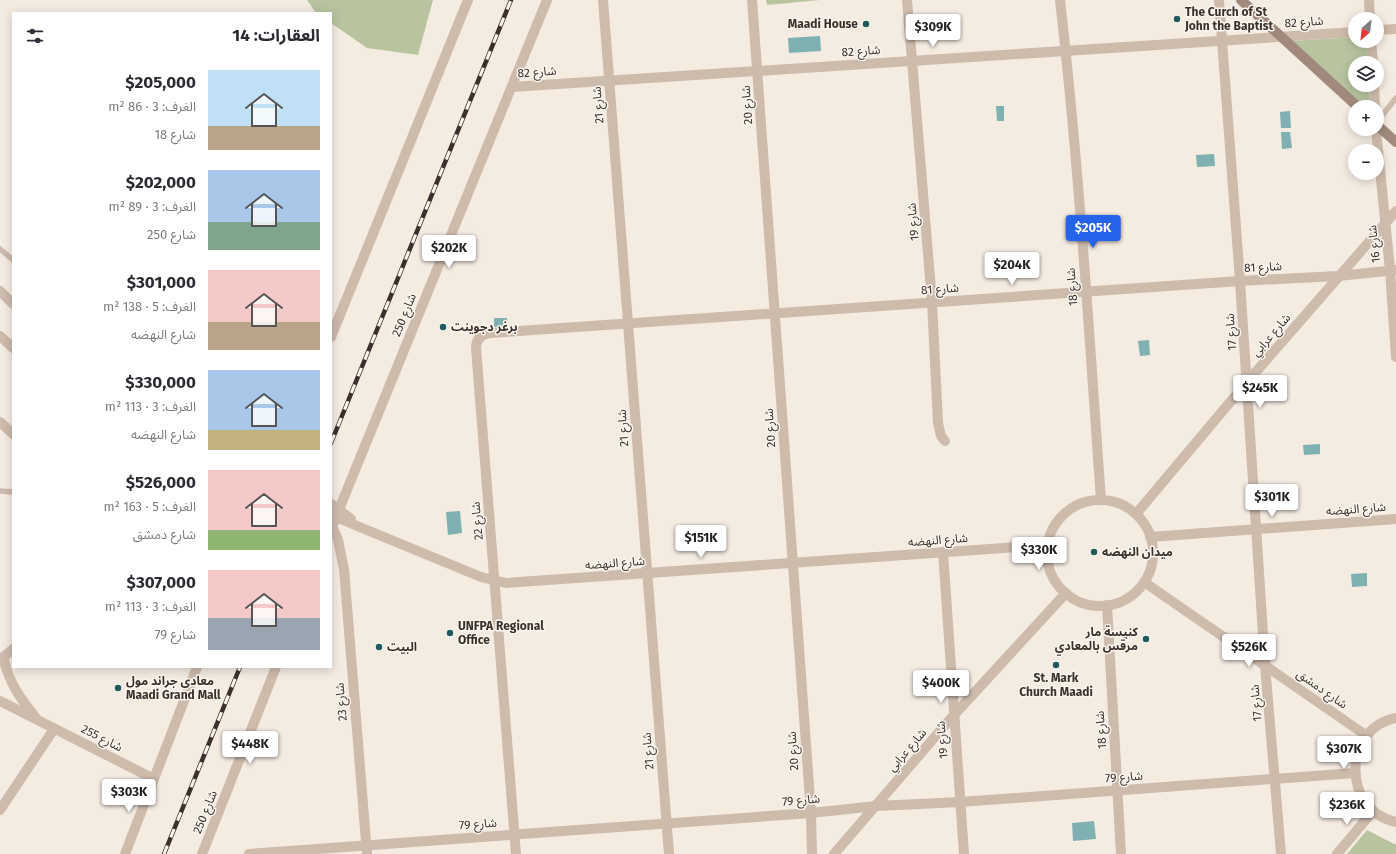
<!DOCTYPE html>
<html lang="ar">
<head>
<meta charset="utf-8">
<style>
  :root { --surface:#fff; --page:#f7f7f7; --text:#2b2b33; --muted:#7c7c81; --accent:#2563eb }
  body { margin:0; font-family:"Fira Sans","Noto Sans Arabic",sans-serif; background:var(--page); color:var(--text); direction:rtl; height:100vh; display:flex; flex-direction:column; font-size:15px; white-space:nowrap }
  * { box-sizing:border-box; margin:0 }
  p { font-size:13px; color:var(--muted) }
  .icon { flex:none; width:22px; height:22px; fill:none; stroke:currentColor; stroke-width:2; stroke-linecap:round; stroke-linejoin:round }
  .map { position:relative; flex:1; overflow:hidden; direction:ltr }
  .sheet { position:absolute; left:12px; top:12px; width:320px; height:656px; display:flex; flex-direction:column; background:var(--surface); border-radius:0px; box-shadow:0 2px 10px #0003; direction:rtl }
  .sheet>* { flex:none }
  .needle { width:26px; rotate:208deg }
  .controls { position:absolute; left:1348px; top:12px; display:grid; gap:8px }
  .controls a { display:grid; place-items:center; width:36px; height:36px; border-radius:50%; background:var(--surface); box-shadow:0 2px 10px #0003; font-size:20px }
  .price { position:absolute; translate:-50% -34px; padding:0 9px; border-radius:4px; background:#fff; color:#222; font-size:13px; line-height:26px; filter:drop-shadow(0 1px 2px #0008) }
  .price::after { content:''; position:absolute; left:50%; top:24px; width:12px; height:9px; margin-left:-6px; background:inherit; clip-path:polygon(0 0,100% 0,50% 100%) }
  .price.active { background:var(--accent); color:#fff }
  ul { padding:0; list-style:none }
  li { display:flex; align-items:center; gap:12px; height:100px; padding:0 12px }
  li span { display:grid; place-items:center; flex:none; width:112px; height:80px; border-radius:0px; color:#555 }
  li>.icon { margin-inline-start:auto }
  span .icon { width:48px; height:48px; fill:#fffc; stroke-width:1 }
  li b { font-size:17px }
  h2 { display:flex; justify-content:space-between; align-items:center; height:48px; padding:0 12px; font-size:17px }
  .map>svg:first-child { display:block }
</style>
</head>
<body>
<div class="map">
<svg width="1396" height="854" viewBox="0 0 1396 854">
  <rect width="100%" height="100%" fill="#f4ebe1"/>
  <g fill="#b8c4a0">
    <polygon points="307,0 433,0 418,55 367,48 331,23 331,13 316,13"/>
    <polygon points="766,0 820,0 767,5"/>
    <polygon points="1355,37 1355,41 1367,41 1368,63 1355,63 1355,85 1369,85 1370,107 1364,107 1293,41"/>
    <polygon points="1367,830 1394,844 1396,844 1396,854 1347,854"/>
  </g>
  <g fill="#7fb0b2">
    <polygon points="820,36 821,51 789,53 788,38"/>
    <polygon points="996,106 1004,106 1004,121 997,121"/>
    <polygon points="1290,111 1291,128 1281,128 1280,112"/>
    <polygon points="1281,132 1290,132 1292,148 1282,149"/>
    <polygon points="1214,154 1215,166 1197,167 1196,155"/>
    <rect x="494" y="318" width="13" height="9"/>
    <polygon points="1149,340 1150,355 1140,356 1138,341"/>
    <polygon points="1320,444 1320,454 1304,455 1303,445"/>
    <polygon points="460,511 462,533 448,535 446,512"/>
    <polygon points="1367,573 1367,586 1352,587 1351,574"/>
    <polygon points="1094,821 1096,839 1073,841 1072,823"/>
  </g>
  <g fill="none" stroke-linecap="round" stroke-linejoin="round">
    <g stroke="#cdbbac" stroke-width="5.5">
      <polyline points="1377,122 1396,98"/>
      <polyline points="0,249 13,260"/>
      <polyline points="0,491 13,492"/>
    </g>
    <g stroke="#cdbbac" stroke-width="10">
      <polyline points="603,0 669,854"/>
      <polyline points="752,0 811,813 812,854"/>
      <polyline points="907,0 932,302 938,423 941,436 945,441"/>
      <path d="M1060,0C1079,166 1089,333 1101,500"/>
      <polyline points="1219,0 1240,281 1265,665 1281,854"/>
      <polyline points="1369,0 1370,19"/>
      <polyline points="1377,30 1396,29"/>
      <polyline points="1371,41 1373,63"/>
      <polyline points="1374,85 1375,107"/>
      <polyline points="512,87 1355,32"/>
      <polyline points="1376,129 1390,270 1396,357"/>
      <polyline points="331,337 468,0"/>
      <polyline points="0,422 13,434"/>
      <polyline points="1136,514 1247,382 1396,211"/>
      <polyline points="332,526 338,540 344,569 367,854"/>
      <polyline points="331,529 547,0"/>
      <polyline points="943,552 964,854"/>
      <polyline points="1144,582 1367,736"/>
      <polyline points="1107,605 1121,854"/>
      <path d="M3,657C9,683 20,698 36,718"/>
      <polyline points="0,660 13,649"/>
      <polyline points="0,701 154,779"/>
      <path d="M1396,718C1343,728 1341,810 1396,822"/>
      <polyline points="0,810 54,729"/>
      <polyline points="125,854 197,667"/>
      <polyline points="202,854 276,667"/>
      <polyline points="249,854 811,813 876,806 960,802 1355,773"/>
      <path d="M516,854L476,348C476,339 481,334 490,333L1240,281L1338,276L1396,270"/>
      <polyline points="834,854 953,716 1066,593"/>
      <polyline points="1337,854 1373,811"/>
    </g>
    <g stroke="#cdbbac" stroke-width="10">
      <polyline points="0,291 13,304"/>
      <polyline points="0,336 13,348"/>
      <circle cx="1100" cy="553" r="53"/>
      <polyline points="331,504 351,519"/>
      <polyline points="331,515 362,528 481,577 506,583 1047,545"/>
      <polyline points="1150,537 1396,519"/>
    </g>
    <g stroke="#a18a7d" stroke-width="10">
      <polyline points="1241,0 1358,107"/>
      <polyline points="1377,125 1396,142"/>
    </g>
    <g stroke="#3b302b" stroke-width="4.5">
      <g id="rail">
        <polyline points="331,443 511,0"/>
        <polyline points="164,854 240,667"/>
      </g>
    </g>
    <use href="#rail" stroke="#fbf5ee" stroke-width="3" stroke-dasharray="9" stroke-linecap="butt"/>
  </g>
  <g fill="#1f5a5e" stroke="#fbf5ee" stroke-width="1.5">
    <circle cx="1177" cy="19" r="4"/>
    <circle cx="866" cy="24" r="4"/>
    <circle cx="443" cy="327" r="4"/>
    <circle cx="1094" cy="552" r="4"/>
    <circle cx="450" cy="633" r="4"/>
    <circle cx="1146" cy="639" r="4"/>
    <circle cx="379" cy="647" r="4"/>
    <circle cx="1056" cy="665" r="4"/>
    <circle cx="118" cy="688" r="4"/>
  </g>
  <g text-anchor="middle" dominant-baseline="central" stroke-width="3" stroke-linejoin="round" paint-order="stroke">
    <g font-size="12" font-weight="bold" fill="#3b302b" stroke="#fbf5ee" text-anchor="start">
      <text x="1185" y="12">The Curch of St<tspan x="1185" dy="14">John the Baptist</tspan></text>
      <text x="858" y="24" text-anchor="end">Maadi House</text>
      <text x="451" y="327">برغر دجوينت</text>
      <text x="1102" y="552">ميدان النهضه</text>
      <text x="458" y="626">UNFPA Regional<tspan x="458" dy="14">Office</tspan></text>
      <text x="1138" y="632" text-anchor="end">كنيسة مار<tspan x="1138" dy="14">مرقس بالمعادي</tspan></text>
      <text x="387" y="647">البيت</text>
      <text x="1056" y="678" text-anchor="middle">St. Mark<tspan x="1056" dy="14">Church Maadi</tspan></text>
      <text x="126" y="681">معادى جراند مول<tspan x="126" dy="14">Maadi Grand Mall</tspan></text>
    </g>
    <g font-size="12" fill="#3b302b" stroke="#fbf5ee">
      <text transform="translate(1304 22) rotate(-4)">شارع 82</text>
      <text transform="translate(861 51) rotate(-4)">شارع 82</text>
      <text transform="translate(537 72) rotate(-4)">شارع 82</text>
      <text transform="translate(598 105) rotate(-95)">شارع 21</text>
      <text transform="translate(747 105) rotate(-94)">شارع 20</text>
      <text transform="translate(913 222) rotate(-95)">شارع 19</text>
      <text transform="translate(1374 244) rotate(-96)">شارع 16</text>
      <text transform="translate(1263 267) rotate(-3)">شارع 81</text>
      <text transform="translate(1072 287) rotate(-94)">شارع 18</text>
      <text transform="translate(940 289) rotate(-4)">شارع 81</text>
      <text transform="translate(404 315) rotate(-68)">شارع 250</text>
      <text transform="translate(1231 332) rotate(-94)">شارع 17</text>
      <text transform="translate(1271 335) rotate(-49)">شارع عرابي</text>
      <text transform="translate(623 428) rotate(-94)">شارع 21</text>
      <text transform="translate(770 428) rotate(-94)">شارع 20</text>
      <text transform="translate(1356 509) rotate(-4)">شارع النهضه</text>
      <text transform="translate(477 521) rotate(-95)">شارع 22</text>
      <text transform="translate(938 540) rotate(-4)">شارع النهضه</text>
      <text transform="translate(615 563) rotate(-4)">شارع النهضه</text>
      <text transform="translate(1322 689) rotate(35)">شارع دمشق</text>
      <text transform="translate(341 702) rotate(-95)">شارع 23</text>
      <text transform="translate(1256 703) rotate(-95)">شارع 17</text>
      <text transform="translate(1101 730) rotate(-94)">شارع 18</text>
      <text transform="translate(102 738) rotate(27)">شارع 255</text>
      <text transform="translate(942 740) rotate(-95)">شارع 19</text>
      <text transform="translate(907 750) rotate(-49)">شارع عرابي</text>
      <text transform="translate(648 751) rotate(-95)">شارع 21</text>
      <text transform="translate(793 751) rotate(-94)">شارع 20</text>
      <text transform="translate(1124 777) rotate(-4)">شارع 79</text>
      <text transform="translate(801 800) rotate(-5)">شارع 79</text>
      <text transform="translate(205 812) rotate(-68)">شارع 250</text>
      <text transform="translate(478 824) rotate(-4)">شارع 79</text>
    </g>
  </g>
</svg>
<div class="controls">
<a><svg class="needle" viewBox="-14 -14 28 28"><path d="M0-13l5 13h-10z" fill="#e53935"/><path d="M0 13l5-13h-10z" fill="#7c7c81"/></svg></a>
<a><svg class="icon" aria-label="layers" viewBox="0 0 24 24"><path d="M12 4l9 5-9 5-9-5zM3 14l9 5 9-5"/></svg></a>
<a>+</a>
<a>−</a>
</div>
<b class="price" style="left:933px;top:48px">$309K</b>
<b class="price active" style="left:1093px;top:249px">$205K</b>
<b class="price" style="left:449px;top:269px">$202K</b>
<b class="price" style="left:1012px;top:286px">$204K</b>
<b class="price" style="left:1260px;top:409px">$245K</b>
<b class="price" style="left:1272px;top:518px">$301K</b>
<b class="price" style="left:701px;top:559px">$151K</b>
<b class="price" style="left:1039px;top:571px">$330K</b>
<b class="price" style="left:1249px;top:668px">$526K</b>
<b class="price" style="left:941px;top:704px">$400K</b>
<b class="price" style="left:250px;top:765px">$448K</b>
<b class="price" style="left:1344px;top:770px">$307K</b>
<b class="price" style="left:129px;top:813px">$303K</b>
<b class="price" style="left:1347px;top:826px">$236K</b>
<section class="sheet">
<h2>العقارات: 14<svg class="icon" aria-label="filters" viewBox="0 0 24 24"><path d="M4 7h16M4 17h16"/><circle cx="9" cy="7" r="2"/><circle cx="15" cy="17" r="2"/></svg></h2>
<ul>
<li><span style="background:linear-gradient(#bfe0f5 70%,#b9a48a 0)"><svg class="icon" aria-label="home" viewBox="0 0 24 24"><path d="M3 11l9-7 9 7M6 9v11h12V9"/></svg></span><div><b>$205,000</b><p>الغرف: 3 · 86 m²</p><p>شارع 18</p></div></li>
<li><span style="background:linear-gradient(#a9c7e8 65%,#7fa58c 0)"><svg class="icon" aria-label="home" viewBox="0 0 24 24"><path d="M3 11l9-7 9 7M6 9v11h12V9"/></svg></span><div><b>$202,000</b><p>الغرف: 3 · 89 m²</p><p>شارع 250</p></div></li>
<li><span style="background:linear-gradient(#f6c9c9 65%,#b9a48a 0)"><svg class="icon" aria-label="home" viewBox="0 0 24 24"><path d="M3 11l9-7 9 7M6 9v11h12V9"/></svg></span><div><b>$301,000</b><p>الغرف: 5 · 138 m²</p><p>شارع النهضه</p></div></li>
<li><span style="background:linear-gradient(#a9c7e8 75%,#c2b280 0)"><svg class="icon" aria-label="home" viewBox="0 0 24 24"><path d="M3 11l9-7 9 7M6 9v11h12V9"/></svg></span><div><b>$330,000</b><p>الغرف: 3 · 113 m²</p><p>شارع النهضه</p></div></li>
<li><span style="background:linear-gradient(#f6c9c9 75%,#8fb573 0)"><svg class="icon" aria-label="home" viewBox="0 0 24 24"><path d="M3 11l9-7 9 7M6 9v11h12V9"/></svg></span><div><b>$526,000</b><p>الغرف: 5 · 163 m²</p><p>شارع دمشق</p></div></li>
<li><span style="background:linear-gradient(#f6c9c9 60%,#9aa5b1 0)"><svg class="icon" aria-label="home" viewBox="0 0 24 24"><path d="M3 11l9-7 9 7M6 9v11h12V9"/></svg></span><div><b>$307,000</b><p>الغرف: 3 · 113 m²</p><p>شارع 79</p></div></li>
</ul>
</section>
</div>
</body>
</html>
